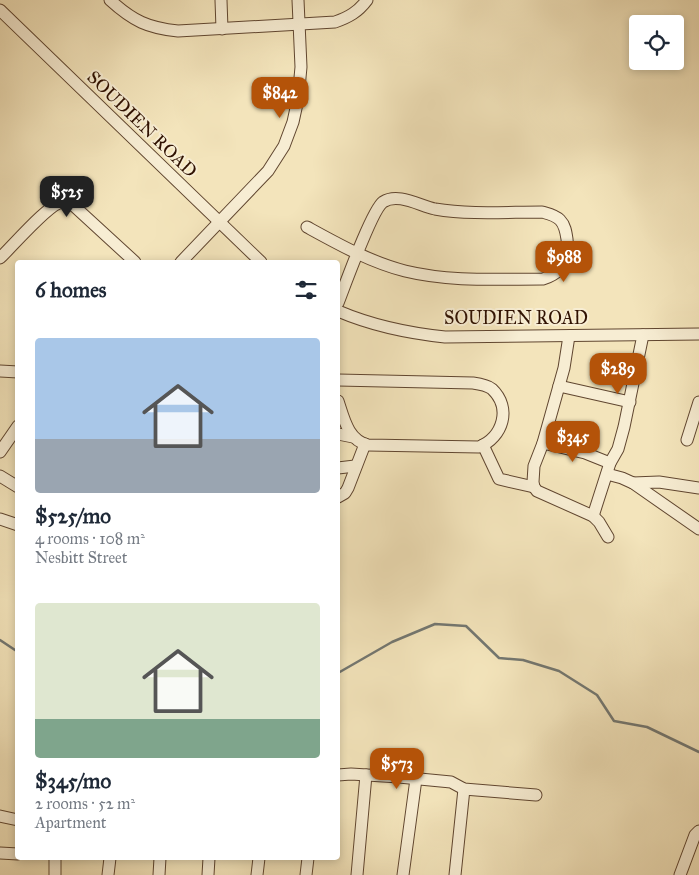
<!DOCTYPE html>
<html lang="en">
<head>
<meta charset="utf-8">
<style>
  :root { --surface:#fff; --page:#f6f6f7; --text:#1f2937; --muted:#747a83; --accent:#b45309 }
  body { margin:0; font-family:"IM FELL Great Primer",serif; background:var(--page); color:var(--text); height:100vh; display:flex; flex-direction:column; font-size:19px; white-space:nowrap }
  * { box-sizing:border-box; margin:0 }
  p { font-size:16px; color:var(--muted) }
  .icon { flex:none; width:28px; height:28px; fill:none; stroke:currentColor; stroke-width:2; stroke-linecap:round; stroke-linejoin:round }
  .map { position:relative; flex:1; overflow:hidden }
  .side { position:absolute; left:15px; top:260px; width:325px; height:600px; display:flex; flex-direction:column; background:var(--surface); border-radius:5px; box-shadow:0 2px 8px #0003 }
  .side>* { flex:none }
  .buttons { position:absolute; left:629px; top:15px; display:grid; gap:10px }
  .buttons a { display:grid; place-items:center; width:55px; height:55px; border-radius:5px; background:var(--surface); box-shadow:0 2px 8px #0003; font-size:25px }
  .price { position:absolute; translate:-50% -42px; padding:0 11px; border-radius:10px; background:var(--accent); color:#fff; font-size:16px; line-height:32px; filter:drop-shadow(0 1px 2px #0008) }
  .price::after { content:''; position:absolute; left:50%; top:30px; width:15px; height:11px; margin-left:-8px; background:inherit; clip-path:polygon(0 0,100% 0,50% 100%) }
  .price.current { background:#222; color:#fff }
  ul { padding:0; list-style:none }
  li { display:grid; align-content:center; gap:10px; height:265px; padding:0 20px }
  li span { display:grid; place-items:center; height:155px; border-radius:5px; color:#555 }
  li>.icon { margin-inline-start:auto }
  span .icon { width:90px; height:90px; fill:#fffc; stroke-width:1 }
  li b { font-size:21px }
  h2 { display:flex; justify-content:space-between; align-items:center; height:60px; padding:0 20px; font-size:21px }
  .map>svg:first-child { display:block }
</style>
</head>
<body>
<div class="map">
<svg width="699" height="875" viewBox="0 0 699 875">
  <rect width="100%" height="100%" fill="#f3e4bb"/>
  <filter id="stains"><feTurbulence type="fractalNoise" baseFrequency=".004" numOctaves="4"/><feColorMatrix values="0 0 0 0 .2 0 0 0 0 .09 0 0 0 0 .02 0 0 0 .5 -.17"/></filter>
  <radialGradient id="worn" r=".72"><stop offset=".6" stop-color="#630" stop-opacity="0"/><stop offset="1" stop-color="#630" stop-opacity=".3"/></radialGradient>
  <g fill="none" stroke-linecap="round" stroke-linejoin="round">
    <g stroke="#737771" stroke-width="2.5">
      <polyline points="0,640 18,652"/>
      <polyline points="338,673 392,642 435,624 466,626 499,658 523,660 559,671 597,695 614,721 647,727 699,752"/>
    </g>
    <g stroke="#604630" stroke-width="13">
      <g id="minor">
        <path d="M110,0C133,21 148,28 178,31L335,22C349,17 358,12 367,0"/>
        <polyline points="221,0 222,29"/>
        <polyline points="0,10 261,262"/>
        <path d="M307,227C338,244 370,262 405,271C450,282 497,279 543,279C563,273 569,258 567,239C566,232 565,225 560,220C555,215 549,214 542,212C507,212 470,215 435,209C420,206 398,192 383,202C372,210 345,285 338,303"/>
        <path d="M0,258C11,248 50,202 63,202C67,202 71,205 74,206L135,262"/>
        <polyline points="181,262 268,171 284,146 293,122 298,99 301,67 298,0"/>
        <path d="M338,311C373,326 407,333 445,337L699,334"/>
        <polyline points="569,336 564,368 543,443 534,466 533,482 534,487 537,491 593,516 599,522 608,537"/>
        <polyline points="0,371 18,372"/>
        <path d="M338,380L473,383C480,384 487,385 492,389C512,408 503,437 479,447L368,445C348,440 344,419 338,401"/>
        <polyline points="559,386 630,402"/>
        <polyline points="338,434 353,437"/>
        <polyline points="687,440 699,402"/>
        <polyline points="543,443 585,453 610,463"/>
        <polyline points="483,445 499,479 534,487"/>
        <polyline points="0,452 18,426"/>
        <polyline points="338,468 355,466"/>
        <polyline points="607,474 622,478 633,483 699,529"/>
        <polyline points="0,476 18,487"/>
        <polyline points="633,483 659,482 699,488"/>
        <polyline points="338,497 345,493 348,488 365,444"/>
        <polyline points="593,516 610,463 618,449 624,427 643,335"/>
        <polyline points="0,519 18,525"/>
        <polyline points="338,775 351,774 399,777 451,782 464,789 536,795"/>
        <polyline points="0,816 18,820"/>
        <polyline points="0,853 18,854"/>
        <polyline points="55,875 55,858"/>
        <polyline points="108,875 110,858"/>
        <polyline points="159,875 160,858"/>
        <polyline points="208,875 209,858"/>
        <polyline points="257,875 259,858"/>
        <polyline points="306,875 308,858"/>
        <polyline points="357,875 366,775"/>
        <polyline points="403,875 416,779"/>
        <polyline points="455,875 464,789"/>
        <polyline points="680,875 695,835 699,831"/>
      </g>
    </g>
    <use href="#minor" stroke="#f7edd3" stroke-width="11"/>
  </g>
  <g text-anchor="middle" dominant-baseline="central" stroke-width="4" stroke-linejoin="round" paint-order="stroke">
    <g font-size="18" fill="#2f1101" stroke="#f7edd3">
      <text transform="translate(142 124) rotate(44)">SOUDIEN ROAD</text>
      <text x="516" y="318">SOUDIEN ROAD</text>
    </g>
  </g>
  <rect width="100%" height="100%" filter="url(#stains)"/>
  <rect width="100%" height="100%" fill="url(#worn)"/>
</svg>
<div class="buttons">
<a><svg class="icon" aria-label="locate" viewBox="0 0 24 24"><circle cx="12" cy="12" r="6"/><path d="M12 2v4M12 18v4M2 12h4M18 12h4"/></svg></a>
</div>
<b class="price" style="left:280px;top:119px">$842</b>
<b class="price current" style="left:67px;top:218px">$525</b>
<b class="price" style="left:564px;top:283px">$988</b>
<b class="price" style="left:618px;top:395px">$289</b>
<b class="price" style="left:573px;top:463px">$345</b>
<b class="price" style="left:397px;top:790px">$573</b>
<section class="side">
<h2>6 homes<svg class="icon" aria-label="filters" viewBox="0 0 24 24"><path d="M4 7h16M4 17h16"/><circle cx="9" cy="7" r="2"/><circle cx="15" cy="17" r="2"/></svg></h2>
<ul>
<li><span style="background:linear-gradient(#a9c7e8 65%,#9aa5b1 0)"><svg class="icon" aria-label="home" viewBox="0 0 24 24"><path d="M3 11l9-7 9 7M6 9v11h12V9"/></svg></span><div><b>$525/mo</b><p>4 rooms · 108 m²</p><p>Nesbitt Street</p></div></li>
<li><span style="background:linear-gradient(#dfe7d0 75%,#7fa58c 0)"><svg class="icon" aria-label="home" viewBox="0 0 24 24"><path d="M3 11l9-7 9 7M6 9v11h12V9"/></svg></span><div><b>$345/mo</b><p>2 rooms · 52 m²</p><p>Apartment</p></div></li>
</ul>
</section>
</div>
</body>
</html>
